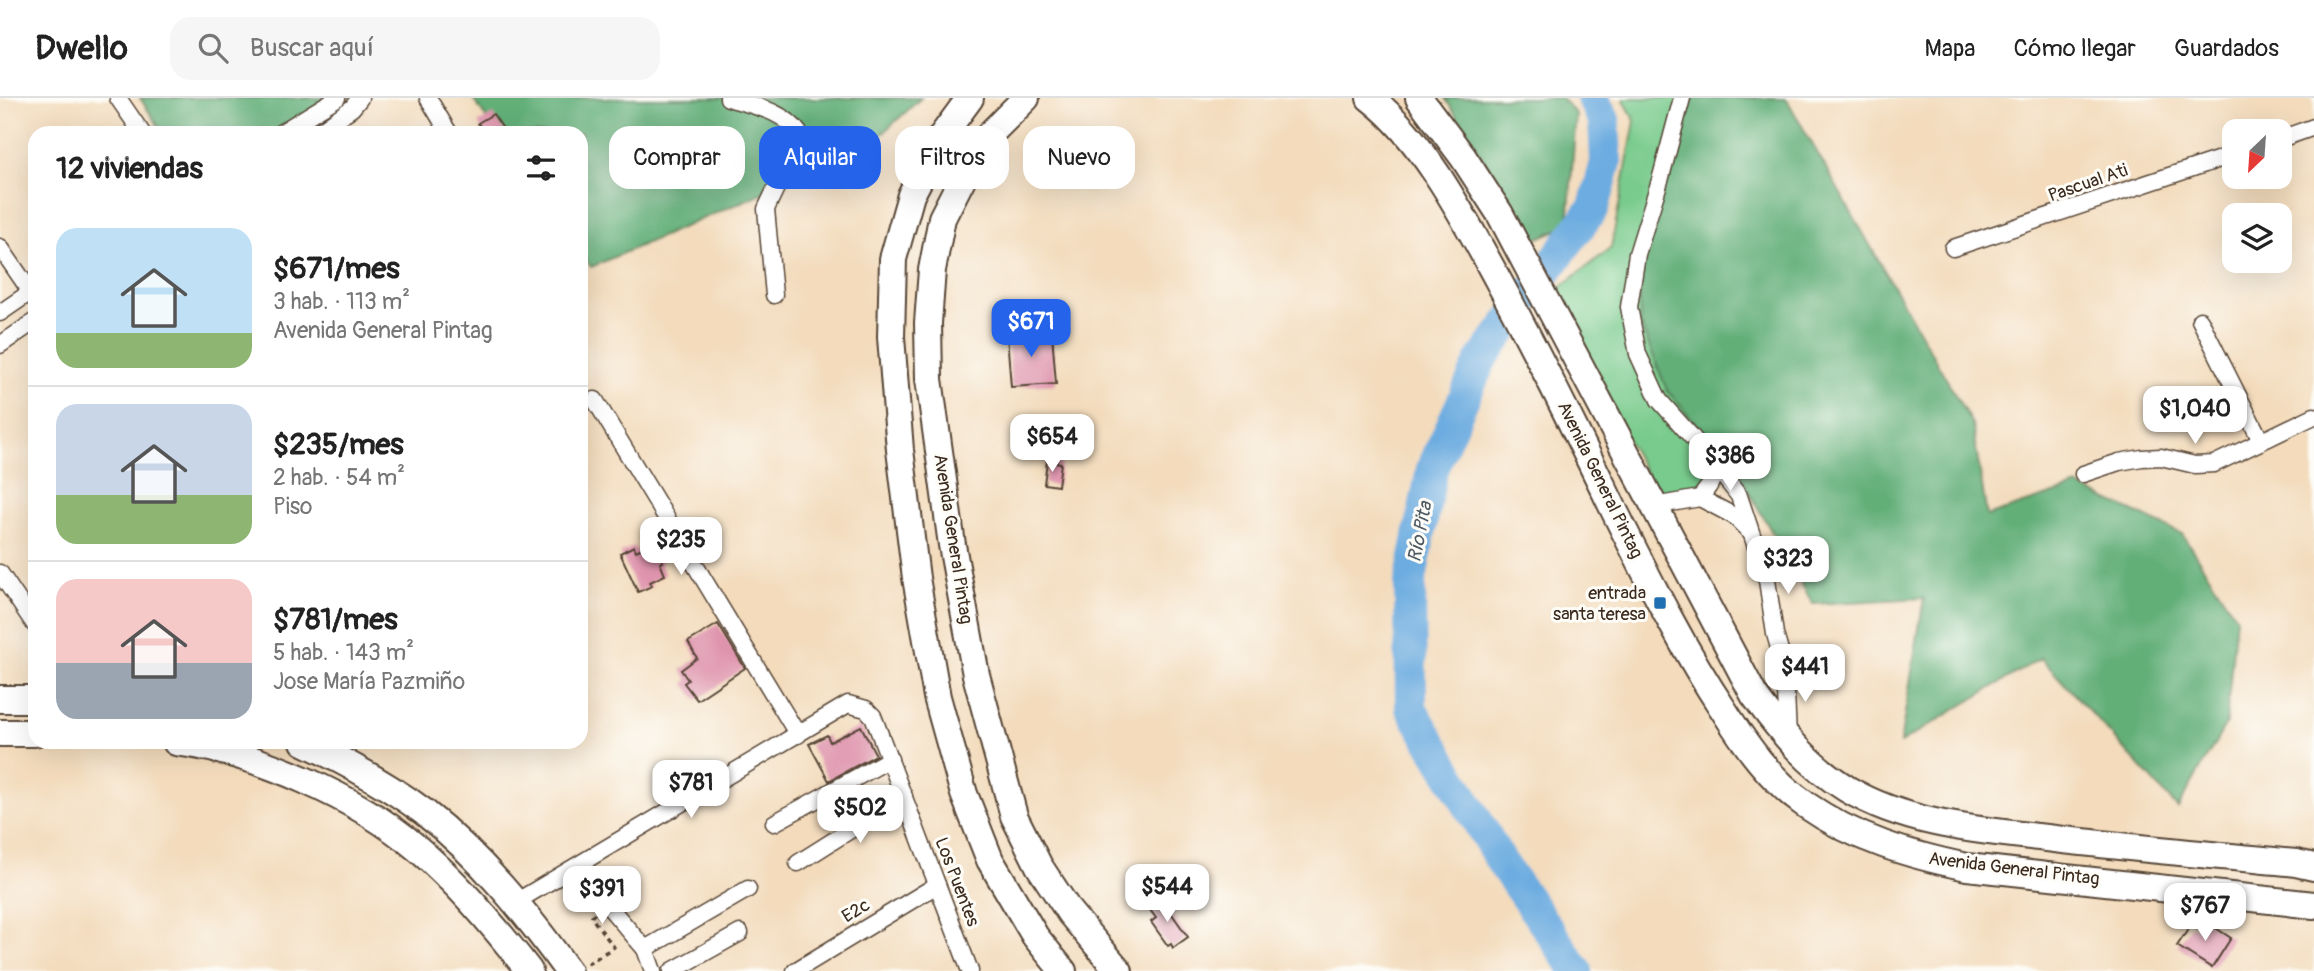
<!DOCTYPE html>
<html lang="es">
<head>
<meta charset="utf-8">
<style>
  :root { --surface:#fff; --page:#f6f6f6; --text:#222; --muted:#767676; --line:#e0e0e0; --accent:#2563eb }
  body { margin:0; font-family:Pangolin,sans-serif; background:var(--page); color:var(--text); height:100vh; display:flex; flex-direction:column; font-size:26px; white-space:nowrap }
  * { box-sizing:border-box; margin:0 }
  p { font-size:23px; color:var(--muted) }
  .icon { flex:none; width:38px; height:38px; fill:none; stroke:currentColor; stroke-width:2; stroke-linecap:round; stroke-linejoin:round }
  .map { position:relative; flex:1; overflow:hidden }
  .drawer { position:absolute; left:28px; top:28px; width:560px; height:623px; display:flex; flex-direction:column; background:var(--surface); border-radius:21px; box-shadow:0 7px 28px #0002 }
  .drawer>* { flex:none }
  .banner { position:absolute; left:609px; top:28px; width:665px; height:63px; display:flex; gap:14px }
  .needle { width:46px; rotate:205deg }
  .tools { position:absolute; left:2222px; top:21px; display:grid; gap:14px }
  .tools a { display:grid; place-items:center; width:70px; height:70px; border-radius:14px; background:var(--surface); box-shadow:0 7px 28px #0002; font-size:35px }
  .price { position:absolute; translate:-50% -60px; padding:0 16px; border-radius:14px; background:#fff; color:#222; font-size:23px; line-height:46px; filter:drop-shadow(0 2px 4px #0008) }
  .price::after { content:''; position:absolute; left:50%; top:42px; width:21px; height:16px; margin-left:-10px; background:inherit; clip-path:polygon(0 0,100% 0,50% 100%) }
  .price.on { background:var(--accent); color:#fff }
  ul { padding:0; list-style:none }
  li { display:flex; align-items:center; gap:21px; height:175px; padding:0 28px }
  li+li { border-top:2px solid var(--line) }
  li span { display:grid; place-items:center; flex:none; width:196px; height:140px; border-radius:21px; color:#555 }
  li>.icon { margin-inline-start:auto }
  span .icon { width:84px; height:84px; fill:#fffc; stroke-width:1 }
  li b { font-size:30px }
  h2 { display:flex; justify-content:space-between; align-items:center; height:84px; padding:0 28px; font-size:30px }
  .chip { padding:0 24px; border-radius:21px; background:var(--surface); box-shadow:0 7px 28px #0002; font-size:24px; line-height:63px }
  .chip.on { background:var(--accent); color:#fff }
  header { display:flex; align-items:center; gap:42px; box-sizing:border-box; height:98px; padding:0 35px; background:var(--surface); border-bottom:2px solid var(--line) }
  header strong { font-size:33px }
  nav { display:flex; gap:38px; margin-inline-start:auto; font-size:24px }
  .search { width:490px; height:63px; background:var(--page); display:flex; align-items:center; gap:18px; box-sizing:border-box; padding:0 24px; border-radius:21px; color:var(--muted); font-size:26px }
  .map>svg:first-child { display:block }
</style>
</head>
<body>
<header>
<strong>Dwello</strong>
<div class="search"><svg class="icon" aria-label="search" viewBox="0 0 24 24"><circle cx="10" cy="10" r="6"/><path d="M15 15l6 6"/></svg>Buscar aquí</div>
<nav><a>Mapa</a><a>Cómo llegar</a><a>Guardados</a></nav>
</header>
<div class="map">
<svg width="2314" height="873" viewBox="0 0 2314 873">
  <rect width="100%" height="100%" fill="#fdfcf7"/>
  <filter id="ink" filterUnits="userSpaceOnUse"><feTurbulence type="fractalNoise" baseFrequency=".0143" numOctaves="2"/><feDisplacementMap in="SourceGraphic" scale="14" xChannelSelector="R" yChannelSelector="G"/><feConvolveMatrix kernelMatrix="1 2 1 2 8 2 1 2 1" color-interpolation-filters="sRGB"/></filter>
  <filter id="wash" filterUnits="userSpaceOnUse"><feTurbulence type="fractalNoise" baseFrequency=".00686" numOctaves="4" result="noise"/><feDisplacementMap in="SourceGraphic" scale="28" xChannelSelector="R" yChannelSelector="G"/><feGaussianBlur stdDeviation="1.57" result="paint"/><feColorMatrix in="noise" values="0 0 0 0 0 0 0 0 0 0 0 0 0 0 0 0 0 1.4 0 .05"/><feComposite in="paint" operator="in"/></filter>
  <g filter="url(#wash)">
    <rect width="100%" height="100%" fill="#f3dbbc"/>
    <polygon fill="#79cb8d" stroke="#5a7a56" stroke-width="2" points="1623,0 1693,0 1640,160 1667,292 1738,375 1665,411 1588,270 1557,192 1611,150 1635,23"/>
    <g fill="#62af78" stroke="#4e6c4b" stroke-width="2">
      <polygon points="140,0 334,0 282,35 163,35"/>
      <polygon points="472,0 921,0 868,49 591,169 581,155 581,35 497,35"/>
      <polygon points="1445,0 1561,0 1576,16 1568,127 1534,142"/>
      <polygon points="1693,0 1786,0 1972,326 1987,418 2078,388 2182,436 2236,519 2226,626 2178,710 2041,560 1900,645 1924,500 1813,506 1738,375 1667,292 1640,225 1640,160"/>
    </g>
    <g fill="none" stroke-linecap="round" stroke-linejoin="round">
      <polyline stroke="#6cace0" stroke-width="32" points="1577,873 1502,765 1411,610 1410,486 1432,371 1481,262 1594,109 1606,64 1604,22 1592,0"/>
    </g>
    <g id="blocks">
      <g fill="#df94ad">
        <polygon points="493,16 506,35 484,35 478,25"/>
        <polygon points="1016,230 1052,235 1056,286 1011,289 1007,238 1017,237"/>
        <polygon points="1047,363 1061,365 1058,388 1044,386"/>
        <polygon points="651,446 654,452 657,450 663,464 660,465 665,477 650,484 652,488 638,494 620,455 634,448 636,453"/>
        <polygon points="718,526 745,570 697,602 684,585 688,582 681,572 697,560 688,544"/>
        <polygon points="861,628 876,657 829,683 809,646 827,637 830,644"/>
        <polygon points="1160,799 1188,839 1173,850 1171,846 1168,848 1151,824 1156,820 1147,808"/>
        <polygon points="2205,823 2231,840 2212,870 2177,848 2191,827 2199,832"/>
      </g>
    </g>
  </g>
  <g filter="url(#ink)">
    <use href="#blocks" fill-opacity="0" stroke="#574536" stroke-width="2"/>
    <g fill="none" stroke-linecap="round" stroke-linejoin="round">
      <g stroke="#574536" stroke-width="19">
        <g id="minor">
          <polyline points="118,0 142,35"/>
          <polyline points="428,0 449,35"/>
          <path d="M728,0C753,8 783,12 799,35L794,52L766,111L774,197"/>
          <polyline points="1682,0 1661,79 1637,156 1629,209 1638,256 1659,302 1699,347 1739,398 1767,482 1775,536 1785,571 1788,639"/>
          <polyline points="280,35 337,0"/>
          <polyline points="317,35 352,10 360,0"/>
          <polyline points="2280,41 2314,29"/>
          <polyline points="0,149 35,200"/>
          <polyline points="1953,150 2235,56"/>
          <polyline points="0,215 35,191"/>
          <polyline points="2200,222 2261,343"/>
          <polyline points="0,247 35,223"/>
          <polyline points="595,302 798,637"/>
          <polyline points="2083,376 2119,364 2142,360 2161,359 2195,367 2214,366 2314,318"/>
          <polyline points="1700,400 1709,388 1717,371"/>
          <polyline points="1654,408 1700,400 1734,418 1749,433"/>
          <polyline points="0,475 35,527"/>
          <polyline points="774,725 890,661"/>
          <polyline points="798,765 904,698"/>
          <polyline points="575,769 645,851 653,873"/>
          <polyline points="514,805 848,606 866,611 873,618 970,873"/>
          <polyline points="645,851 748,791"/>
          <polyline points="672,873 740,835"/>
          <polyline points="795,873 937,787"/>
        </g>
      </g>
      <g stroke="#574536" stroke-width="30">
        <g id="trunk">
          <polyline points="970,0 942,38 911,97 893,161 891,239 900,352 916,480 937,599 964,696 990,762 1035,838 1063,873"/>
          <polyline points="1026,0 990,36 965,75 942,120 932,172 928,225 929,281 952,447 976,577 1014,718 1039,768 1070,815 1119,873"/>
          <path d="M1370,0C1422,40 1461,114 1492,171C1535,250 1575,331 1614,412C1648,480 1681,548 1723,611C1746,647 1770,682 1806,707C1855,741 1910,757 1967,769L2314,807"/>
          <path d="M1419,0L1463,59L1500,116L1754,597C1780,633 1808,667 1847,691C1908,727 1978,732 2047,740C2130,750 2213,757 2296,765L2314,769"/>
          <polyline points="0,601 35,601"/>
          <polyline points="0,635 35,635"/>
          <path d="M176,644C253,653 359,700 418,751C459,786 496,830 529,873"/>
          <path d="M304,644C346,664 387,686 424,714C480,758 527,816 568,873"/>
        </g>
      </g>
      <polyline stroke="#574536" stroke-width="3.5" stroke-dasharray="5 5" stroke-linecap="butt" points="587,866 614,849 591,819 595,815"/>
      <use href="#minor" stroke="#fff" stroke-width="16"/>
      <use href="#trunk" stroke="#fff" stroke-width="26"/>
    </g>
  </g>
  <rect fill="#1f6fb2" stroke="#fdfcf7" stroke-width="2.5" x="1653" y="498" width="14" height="14" rx="3.5"/>
  <g text-anchor="middle" dominant-baseline="central" stroke-width="6" stroke-linejoin="round" paint-order="stroke">
    <g font-size="18" fill="#3b2a1e" stroke="#fdfcf7">
      <text transform="translate(2088 85) rotate(-19)">Pascual Ati</text>
      <text transform="translate(1600 382) rotate(64)">Avenida General Pintag</text>
      <text transform="translate(953 441) rotate(81)">Avenida General Pintag</text>
      <text transform="translate(2014 771) rotate(7)">Avenida General Pintag</text>
      <text transform="translate(957 784) rotate(69)">Los Puentes</text>
      <text transform="translate(856 813) rotate(-31)">E2c</text>
    </g>
    <g font-size="18" fill="#3b2a1e" stroke="#fdfcf7" text-anchor="end">
      <text x="1646" y="495">entrada<tspan x="1646" dy="21">santa teresa</tspan></text>
    </g>
    <g font-size="19" font-style="italic" fill="#4c5862" stroke="#fdfcf7">
      <text transform="translate(1420 434) rotate(-79)">Río Pita</text>
    </g>
  </g>
</svg>
<div class="tools">
<a><svg class="needle" viewBox="-14 -14 28 28"><path d="M0-13l5 13h-10z" fill="#e53935"/><path d="M0 13l5-13h-10z" fill="#767676"/></svg></a>
<a><svg class="icon" aria-label="layers" viewBox="0 0 24 24"><path d="M12 4l9 5-9 5-9-5zM3 14l9 5 9-5"/></svg></a>
</div>
<b class="price on" style="left:1031px;top:261px">$671</b>
<b class="price" style="left:2195px;top:348px">$1,040</b>
<b class="price" style="left:1052px;top:376px">$654</b>
<b class="price" style="left:1730px;top:395px">$386</b>
<b class="price" style="left:681px;top:479px">$235</b>
<b class="price" style="left:1788px;top:498px">$323</b>
<b class="price" style="left:1805px;top:606px">$441</b>
<b class="price" style="left:691px;top:722px">$781</b>
<b class="price" style="left:860px;top:747px">$502</b>
<b class="price" style="left:1167px;top:826px">$544</b>
<b class="price" style="left:602px;top:828px">$391</b>
<b class="price" style="left:2205px;top:845px">$767</b>
<div class="banner">
<a class="chip">Comprar</a>
<a class="chip on">Alquilar</a>
<a class="chip">Filtros</a>
<a class="chip">Nuevo</a>
</div>
<section class="drawer">
<h2>12 viviendas<svg class="icon" aria-label="filters" viewBox="0 0 24 24"><path d="M4 7h16M4 17h16"/><circle cx="9" cy="7" r="2"/><circle cx="15" cy="17" r="2"/></svg></h2>
<ul>
<li><span style="background:linear-gradient(#bfe0f5 75%,#8fb573 0)"><svg class="icon" aria-label="home" viewBox="0 0 24 24"><path d="M3 11l9-7 9 7M6 9v11h12V9"/></svg></span><div><b>$671/mes</b><p>3 hab. · 113 m²</p><p>Avenida General Pintag</p></div></li>
<li><span style="background:linear-gradient(#c9d6e8 65%,#8fb573 0)"><svg class="icon" aria-label="home" viewBox="0 0 24 24"><path d="M3 11l9-7 9 7M6 9v11h12V9"/></svg></span><div><b>$235/mes</b><p>2 hab. · 54 m²</p><p>Piso</p></div></li>
<li><span style="background:linear-gradient(#f6c9c9 60%,#9aa5b1 0)"><svg class="icon" aria-label="home" viewBox="0 0 24 24"><path d="M3 11l9-7 9 7M6 9v11h12V9"/></svg></span><div><b>$781/mes</b><p>5 hab. · 143 m²</p><p>Jose María Pazmiño</p></div></li>
</ul>
</section>
</div>
</body>
</html>
